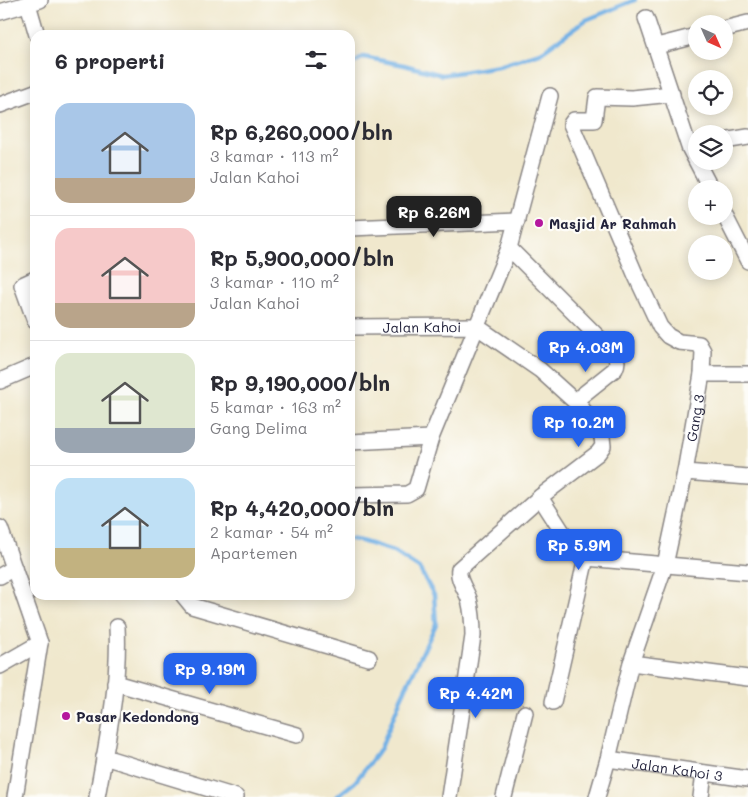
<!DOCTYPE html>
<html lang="id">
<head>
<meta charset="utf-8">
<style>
  :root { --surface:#fff; --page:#f7f7f7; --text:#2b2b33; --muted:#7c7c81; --line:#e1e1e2; --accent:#2563eb }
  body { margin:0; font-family:Mali,sans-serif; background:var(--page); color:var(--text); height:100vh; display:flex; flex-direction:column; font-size:19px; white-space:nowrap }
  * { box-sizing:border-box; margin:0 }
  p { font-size:16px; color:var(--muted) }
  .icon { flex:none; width:28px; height:28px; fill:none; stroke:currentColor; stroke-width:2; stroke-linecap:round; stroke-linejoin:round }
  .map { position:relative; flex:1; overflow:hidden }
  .details { position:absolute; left:30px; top:30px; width:325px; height:570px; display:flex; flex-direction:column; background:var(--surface); border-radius:15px; box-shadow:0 2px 12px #0003 }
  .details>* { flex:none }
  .needle { width:32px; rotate:135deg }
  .controls { position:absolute; left:688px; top:15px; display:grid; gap:10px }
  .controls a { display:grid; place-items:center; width:45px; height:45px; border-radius:50%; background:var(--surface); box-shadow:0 2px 12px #0003; font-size:25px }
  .price { position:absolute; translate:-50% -42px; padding:0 11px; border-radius:10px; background:var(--accent); color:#fff; font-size:16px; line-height:32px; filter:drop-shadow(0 1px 2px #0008) }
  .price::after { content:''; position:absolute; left:50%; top:30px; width:15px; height:11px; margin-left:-8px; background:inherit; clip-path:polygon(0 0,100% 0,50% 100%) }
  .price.current { background:#222; color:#fff }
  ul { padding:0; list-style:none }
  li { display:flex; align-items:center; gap:15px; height:125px; padding:0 25px }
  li+li { border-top:1px solid var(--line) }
  li span { display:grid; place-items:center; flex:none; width:140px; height:100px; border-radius:15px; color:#555 }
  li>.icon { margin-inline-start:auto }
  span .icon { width:60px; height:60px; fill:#fffc; stroke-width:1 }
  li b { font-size:21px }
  h2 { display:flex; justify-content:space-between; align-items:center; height:60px; padding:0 25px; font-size:21px }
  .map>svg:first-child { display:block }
</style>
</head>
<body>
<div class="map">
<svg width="748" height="797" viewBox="0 0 748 797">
  <rect width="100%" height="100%" fill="#fdfcf7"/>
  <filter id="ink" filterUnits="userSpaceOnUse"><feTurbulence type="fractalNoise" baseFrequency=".02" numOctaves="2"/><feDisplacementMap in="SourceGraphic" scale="10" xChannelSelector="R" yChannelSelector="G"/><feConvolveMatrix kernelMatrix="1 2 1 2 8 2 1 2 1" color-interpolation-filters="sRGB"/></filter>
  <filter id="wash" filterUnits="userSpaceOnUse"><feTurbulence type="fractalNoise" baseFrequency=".0096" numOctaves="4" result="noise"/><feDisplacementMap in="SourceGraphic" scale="20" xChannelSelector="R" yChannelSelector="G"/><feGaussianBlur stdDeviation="1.12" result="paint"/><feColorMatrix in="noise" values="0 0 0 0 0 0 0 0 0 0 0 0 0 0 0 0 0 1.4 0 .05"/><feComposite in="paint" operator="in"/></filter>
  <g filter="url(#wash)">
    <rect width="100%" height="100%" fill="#f0e8cd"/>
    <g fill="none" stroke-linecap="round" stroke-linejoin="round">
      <g stroke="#73b1e5" stroke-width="4.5">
        <polyline points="350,66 363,57 404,65 442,75 499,66 540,53 586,20 635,0"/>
        <polyline points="336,797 355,782 381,748 401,698 436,624 434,595 419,568 393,551 361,541 350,539"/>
      </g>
    </g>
  </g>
  <g filter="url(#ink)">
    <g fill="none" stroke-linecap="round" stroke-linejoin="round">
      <g stroke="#898584" stroke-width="18">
        <g id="minor">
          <polyline points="28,4 37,35"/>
          <polyline points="0,12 40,0"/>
          <polyline points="646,18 689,147 711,189"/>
          <polyline points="724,29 748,23"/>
          <polyline points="657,46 696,36"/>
          <polyline points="0,105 35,92"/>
          <polyline points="724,141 748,137"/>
          <polyline points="724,214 748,261"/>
          <polyline points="350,228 517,221"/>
          <path d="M509,248L615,354C617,360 618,363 615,369L575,401"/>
          <polyline points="35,279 22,285 35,321"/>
          <path id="s1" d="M350,327L476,326L540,370L581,407L602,437L603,446L598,453L540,497L459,569C457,579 466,590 469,599C472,611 473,624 473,636L449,797"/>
          <polyline points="702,374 748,374"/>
          <polyline points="0,381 35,366"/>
          <polyline points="350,442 431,438"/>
          <polyline points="685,472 748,477"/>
          <polyline points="350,495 407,494 416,489 431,438 509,248 550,96"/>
          <polyline points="540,497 574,550 579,555 586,558 748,572"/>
          <polyline points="0,528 40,643 15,797"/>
          <polyline points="0,576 14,568"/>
          <polyline points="183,595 192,606 369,658"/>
          <polyline points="631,663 748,678"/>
          <polyline points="0,666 40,643"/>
          <polyline points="115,683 297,735"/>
          <polyline points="553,702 586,558"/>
          <polyline points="104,757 236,797"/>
          <path id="s2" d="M608,759L748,779"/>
          <path d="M97,797C107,741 120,683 117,627"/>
          <polyline points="504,797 525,713"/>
          <path id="s3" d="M597,797L608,759L631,663L665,565L685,472L702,374L703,351L699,344L679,342L668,336L660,327L636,276L571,124L574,120H594L597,97L632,98L672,94"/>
          <polyline points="701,797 704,773"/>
        </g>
      </g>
      <use href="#minor" stroke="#fff" stroke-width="15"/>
    </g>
  </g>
  <g fill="#b5179e" stroke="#fdfcf7" stroke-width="2">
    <circle cx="539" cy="223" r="5"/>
    <circle cx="66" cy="716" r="5"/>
  </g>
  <g text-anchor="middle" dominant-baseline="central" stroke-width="4.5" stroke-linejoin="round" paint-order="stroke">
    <g font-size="14" font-weight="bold" fill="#22223b" stroke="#fdfcf7" text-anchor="start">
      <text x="549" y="223">Masjid Ar Rahmah</text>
      <text x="76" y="716">Pasar Kedondong</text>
    </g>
    <g font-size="14" fill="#22223b" stroke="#fdfcf7">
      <text stroke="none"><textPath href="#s1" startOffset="72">Jalan Kahoi</textPath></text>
      <text stroke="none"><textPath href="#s3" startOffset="392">Gang 3</textPath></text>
      <text stroke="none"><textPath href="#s2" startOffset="70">Jalan Kahoi 3</textPath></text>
    </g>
  </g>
</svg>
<div class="controls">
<a><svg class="needle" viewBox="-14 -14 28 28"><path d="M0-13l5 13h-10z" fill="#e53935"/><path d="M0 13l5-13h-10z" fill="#7c7c81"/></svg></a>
<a><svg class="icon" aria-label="locate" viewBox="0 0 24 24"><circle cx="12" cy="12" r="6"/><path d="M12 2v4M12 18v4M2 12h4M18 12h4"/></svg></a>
<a><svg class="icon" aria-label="layers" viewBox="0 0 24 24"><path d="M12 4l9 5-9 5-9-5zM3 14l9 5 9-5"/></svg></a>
<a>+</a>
<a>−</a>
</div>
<b class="price current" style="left:434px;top:238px">Rp 6.26M</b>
<b class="price" style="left:586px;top:373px">Rp 4.03M</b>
<b class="price" style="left:579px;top:448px">Rp 10.2M</b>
<b class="price" style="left:579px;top:571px">Rp 5.9M</b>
<b class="price" style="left:210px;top:695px">Rp 9.19M</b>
<b class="price" style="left:476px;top:719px">Rp 4.42M</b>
<section class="details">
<h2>6 properti<svg class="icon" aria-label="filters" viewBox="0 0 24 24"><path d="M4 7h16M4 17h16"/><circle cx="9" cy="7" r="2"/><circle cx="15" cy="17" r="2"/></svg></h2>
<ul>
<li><span style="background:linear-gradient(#a9c7e8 75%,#b9a48a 0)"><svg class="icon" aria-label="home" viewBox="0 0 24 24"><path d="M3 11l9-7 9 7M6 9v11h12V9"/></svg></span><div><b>Rp 6,260,000/bln</b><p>3 kamar · 113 m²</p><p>Jalan Kahoi</p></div></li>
<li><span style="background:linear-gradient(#f6c9c9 75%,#b9a48a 0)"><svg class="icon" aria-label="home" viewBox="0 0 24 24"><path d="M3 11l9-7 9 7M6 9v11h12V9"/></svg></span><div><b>Rp 5,900,000/bln</b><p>3 kamar · 110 m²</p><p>Jalan Kahoi</p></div></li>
<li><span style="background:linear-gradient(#dfe7d0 75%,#9aa5b1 0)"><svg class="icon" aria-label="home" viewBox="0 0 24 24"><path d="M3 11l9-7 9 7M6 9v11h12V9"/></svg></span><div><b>Rp 9,190,000/bln</b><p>5 kamar · 163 m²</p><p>Gang Delima</p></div></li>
<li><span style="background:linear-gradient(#bfe0f5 70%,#c2b280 0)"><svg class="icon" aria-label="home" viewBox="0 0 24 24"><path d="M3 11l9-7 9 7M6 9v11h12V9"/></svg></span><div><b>Rp 4,420,000/bln</b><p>2 kamar · 54 m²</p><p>Apartemen</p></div></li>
</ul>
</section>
</div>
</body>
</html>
